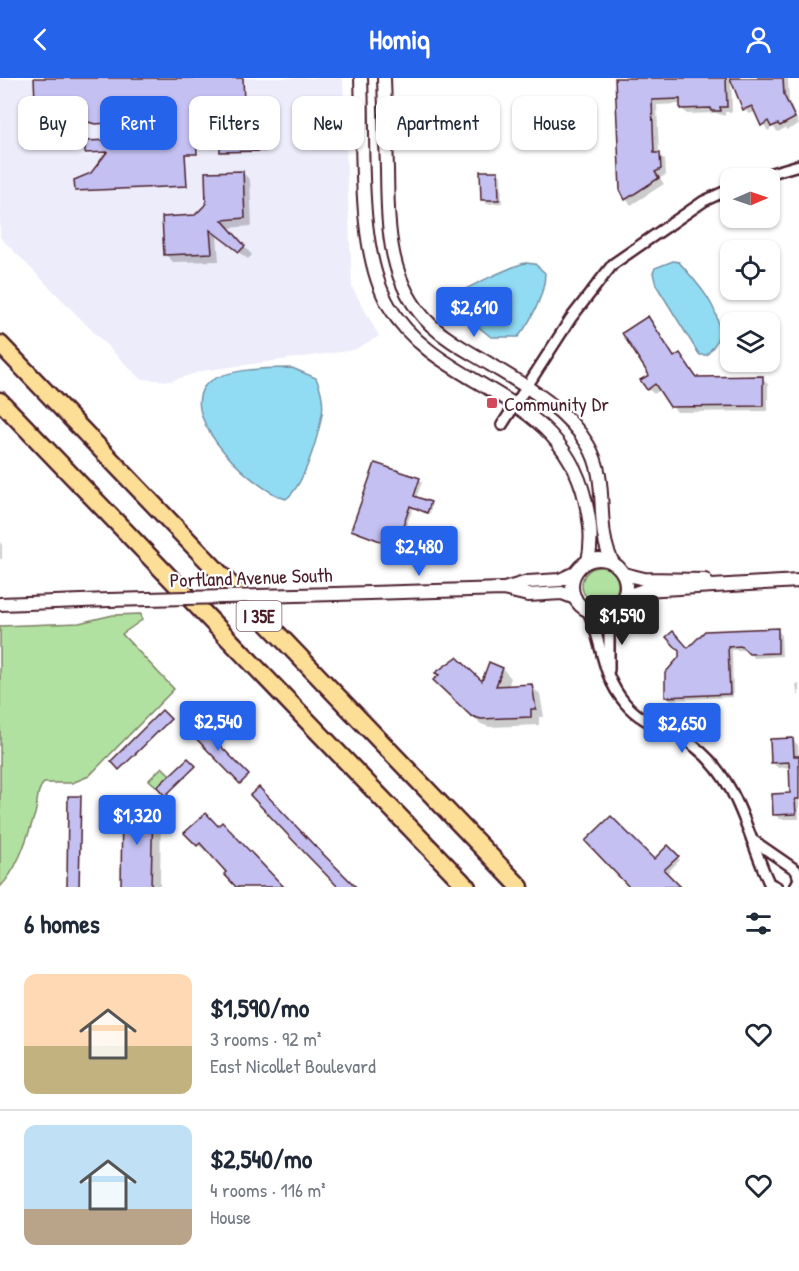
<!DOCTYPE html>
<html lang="en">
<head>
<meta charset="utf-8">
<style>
  :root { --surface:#fff; --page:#f6f6f7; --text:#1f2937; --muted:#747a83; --line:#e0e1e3; --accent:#2563eb }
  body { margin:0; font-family:"Patrick Hand",sans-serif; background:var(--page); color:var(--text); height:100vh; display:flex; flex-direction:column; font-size:22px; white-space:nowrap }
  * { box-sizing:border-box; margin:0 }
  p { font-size:20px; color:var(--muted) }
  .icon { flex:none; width:33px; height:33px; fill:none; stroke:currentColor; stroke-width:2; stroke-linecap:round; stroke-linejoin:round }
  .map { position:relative; height:809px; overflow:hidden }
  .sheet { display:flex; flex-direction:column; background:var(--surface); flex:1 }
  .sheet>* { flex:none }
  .top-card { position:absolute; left:18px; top:18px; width:764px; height:54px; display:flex; gap:12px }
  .needle { width:39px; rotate:88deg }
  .buttons { position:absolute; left:720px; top:90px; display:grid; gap:12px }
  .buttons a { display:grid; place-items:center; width:60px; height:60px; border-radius:12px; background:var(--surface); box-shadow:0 2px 4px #0004; font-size:30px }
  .price { position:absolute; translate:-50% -51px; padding:0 14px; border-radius:6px; background:var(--accent); color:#fff; font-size:20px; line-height:39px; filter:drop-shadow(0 2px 3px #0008) }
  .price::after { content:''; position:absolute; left:50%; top:36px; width:18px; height:14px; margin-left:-9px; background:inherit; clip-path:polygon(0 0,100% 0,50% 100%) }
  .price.selected { background:#222; color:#fff }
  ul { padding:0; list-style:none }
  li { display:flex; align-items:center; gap:18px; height:150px; padding:0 24px }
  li+li { border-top:2px solid var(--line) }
  li span { display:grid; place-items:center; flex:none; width:168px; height:120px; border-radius:12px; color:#555 }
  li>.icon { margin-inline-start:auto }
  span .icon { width:72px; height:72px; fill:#fffc; stroke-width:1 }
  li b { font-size:26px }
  h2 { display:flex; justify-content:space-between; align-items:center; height:72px; padding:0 24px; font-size:26px }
  .chip { padding:0 21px; border-radius:12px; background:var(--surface); box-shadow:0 2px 4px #0004; font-size:21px; line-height:54px }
  .chip.selected { background:var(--accent); color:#fff }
  header { display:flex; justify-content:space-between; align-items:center; height:78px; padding:0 24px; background:var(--accent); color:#fff; font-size:27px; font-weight:700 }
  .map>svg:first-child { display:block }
</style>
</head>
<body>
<header><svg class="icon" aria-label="back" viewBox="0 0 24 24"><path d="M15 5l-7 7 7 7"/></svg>Homiq<svg class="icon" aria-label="person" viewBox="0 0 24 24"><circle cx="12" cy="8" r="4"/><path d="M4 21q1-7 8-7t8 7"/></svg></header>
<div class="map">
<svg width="799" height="809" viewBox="0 0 799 809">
  <rect width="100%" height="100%" fill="#fff"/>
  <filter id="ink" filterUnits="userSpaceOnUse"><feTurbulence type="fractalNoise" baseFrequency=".0167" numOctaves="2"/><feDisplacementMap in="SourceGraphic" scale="12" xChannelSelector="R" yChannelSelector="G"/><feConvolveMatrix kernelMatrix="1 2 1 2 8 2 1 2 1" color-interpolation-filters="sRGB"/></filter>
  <g filter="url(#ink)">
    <polygon fill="#edecfb" points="0,0 343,0 352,209 379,258 354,272 202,293 171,303 140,301 0,159"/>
    <g fill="#b1e1a0" stroke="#7e8066" stroke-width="1.5">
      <circle cx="600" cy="507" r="18"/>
      <path d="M141,536L142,542L122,556L174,611L89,698L72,705H44C36,712 38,726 35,736C27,760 18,791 0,809V548L79,545L113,537Z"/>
      <polygon points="162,689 170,697 157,709 149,702"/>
    </g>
    <g fill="#92dcf3" stroke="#7590a3" stroke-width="1.5">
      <path d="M673,183L679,184C694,202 719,227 719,252C720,262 712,270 707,277H700L697,273L656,207L653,195L655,190Z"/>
      <path d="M526,185L535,186L545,195C545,215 531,244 518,259H491L459,233L457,217C462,211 517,186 526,185Z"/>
      <path d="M292,290L316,300C321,311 324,324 322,336C318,359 304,408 286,421C256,413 180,343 204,309C218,290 271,290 292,290Z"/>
    </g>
    <g fill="#0003">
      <polygon points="35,0 243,0 244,25 263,25 265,73 223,74 221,47 196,48 197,76 185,76 187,108 77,113 109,74 86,74 111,63 110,46 97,46 45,31 45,23 37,24"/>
      <polygon points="622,0 731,0 732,34 725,34 725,38 716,35 687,36 682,31 682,26 657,27 659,76 665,82 666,97 660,100 664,106 631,127 626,121"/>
      <polygon points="732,0 788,0 789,23 799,46 787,52 785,50 778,54 773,49 768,53 756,34 749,36 744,31"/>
      <polygon points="242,94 250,102 252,148 228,150 252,177 248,181 217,158 219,183 173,184 165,176 196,139"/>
      <polygon points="497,94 501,98 502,125 487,126 483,122"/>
      <polygon points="648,240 675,280 680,277 697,301 762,300 768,306 768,333 677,334 660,312 654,316 648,311 651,297"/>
      <polygon points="419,402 422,404 416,420 432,428 429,436 413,430 398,470 352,452"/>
      <polygon points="0,464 2,467 2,481 0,481"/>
      <polygon points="777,552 781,556 782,578 754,580 746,572 732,572 733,619 671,622 667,618 689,572"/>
      <polygon points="490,586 503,591 511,600 508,609 531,608 540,616 544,639 539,639 539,647 490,649 481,646 436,602 483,605"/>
      <polygon points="796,606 799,606 799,618 797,615"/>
      <polygon points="162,634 170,643 121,691 113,683"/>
      <polygon points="792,661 798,667 799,679 799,741 780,741 774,736 792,717 791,689 778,690 772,684"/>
      <polygon points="188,682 195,690 166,717 159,709"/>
      <polygon points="81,720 80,809 69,809"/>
      <polygon points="152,729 161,738 160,809 122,809"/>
      <polygon points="218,749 283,809 239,809 209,774 207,775 187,755"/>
      <polygon points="668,769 680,782 666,796 679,809 631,809"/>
    </g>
    <g fill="#c4c0f2" stroke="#4a1f2b" stroke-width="1.5">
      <polygon points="34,0 243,0 244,24 263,23 265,73 220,74 219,47 196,48 197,76 185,76 187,108 75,113 74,102 91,95 107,74 85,75 85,63 110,62 109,45 95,46 43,31 44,23 35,24"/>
      <polygon points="615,0 726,0 727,29 720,29 721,33 711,33 711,30 680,31 680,21 652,22 654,75 660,75 661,91 655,94 659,100 625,122 620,112"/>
      <polygon points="730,0 783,0 784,17 795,40 780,48 778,46 771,49 768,43 761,48 752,28 743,32"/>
      <polygon points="243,93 245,140 222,142 245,168 239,174 210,152 212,175 164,177 162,139 195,137 206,126 205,94"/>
      <polygon points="480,93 498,93 499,122 481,122"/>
      <polygon points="648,238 674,279 680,275 696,299 763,298 763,328 670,329 655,306 647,312 640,302 649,297 622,255"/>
      <polygon points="375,385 420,400 414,418 431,424 427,435 410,428 396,469 351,452"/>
      <polygon points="778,550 778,575 749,576 741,568 728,569 730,616 665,619 665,595 679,579 679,573 666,559 673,553 688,570 705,553"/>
      <polygon points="457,579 482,603 489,584 503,590 496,608 532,606 536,631 531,631 531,639 481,641 471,638 433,602 439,597 435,595"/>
      <polygon points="162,632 171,641 119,692 111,683"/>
      <polygon points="195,642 249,697 240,706 186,650"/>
      <polygon points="793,660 794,678 799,678 799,721 795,721 796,736 773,737 772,716 790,715 789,684 771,685 770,661"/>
      <polygon points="188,680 196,688 165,718 157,709"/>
      <polygon points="259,709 312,765 356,809 338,809 304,774 250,717"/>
      <polygon points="68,718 81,718 79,809 67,809"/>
      <polygon points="122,727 153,728 151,809 121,809"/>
      <polygon points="206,735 218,748 222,744 284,809 236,809 224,796 226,794 200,765 197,768 184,755"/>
      <polygon points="611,738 654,781 668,767 679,778 664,792 681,809 629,809 585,763"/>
    </g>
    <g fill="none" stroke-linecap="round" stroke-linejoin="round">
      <g stroke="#4a1f2b" stroke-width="14">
        <g id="street">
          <polyline points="754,100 799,87"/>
          <polyline points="502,347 571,240 613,186 704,123 730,111"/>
          <path d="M588,533C603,564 600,596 625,625C645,649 671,650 694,668C740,704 746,755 769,805L777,809"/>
          <polyline points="609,592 609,549 614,531"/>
          <polyline points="754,763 796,792 799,801 795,809"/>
        </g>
      </g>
      <g stroke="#4a1f2b" stroke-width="16">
        <g id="secondary">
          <path d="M361,0C364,67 356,172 389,228C438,312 559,311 585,421C590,442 593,461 588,483"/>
          <path d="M384,0C385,30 386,60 387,91C388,147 387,205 431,247C449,264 470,274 491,287C527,309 566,330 588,367C611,405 593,448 613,485"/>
          <circle cx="599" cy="508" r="27"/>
          <polyline points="624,496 644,501 705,502"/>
          <polyline points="504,511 528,504 560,502 575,495"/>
          <polyline points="336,516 503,511 528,517 562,515 575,520"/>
          <polyline points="624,519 644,512 799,503"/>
          <polyline points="0,526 109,522"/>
        </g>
      </g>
      <g stroke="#4a1f2b" stroke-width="21">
        <g id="highway">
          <polyline points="0,266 520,809"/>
          <polyline points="0,323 467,809"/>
        </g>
      </g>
      <use href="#street" stroke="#fff" stroke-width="9"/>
      <use href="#secondary" stroke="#fff" stroke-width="12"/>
      <use href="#highway" stroke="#fcde96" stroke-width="16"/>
      <g stroke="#4a1f2b" stroke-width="16" stroke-linecap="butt">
        <polyline id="secondary-bridge" points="109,522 336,516"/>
      </g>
      <use href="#secondary-bridge" stroke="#fff" stroke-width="12"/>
    </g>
  </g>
  <rect fill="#d1495b" stroke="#fff" stroke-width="2" x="486" y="319" width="12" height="12" rx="3"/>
  <g text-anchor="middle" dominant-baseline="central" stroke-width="4.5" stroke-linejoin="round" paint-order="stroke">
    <rect fill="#fff" stroke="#80626b" stroke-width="1.5" x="236.5" y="523" width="45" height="30" rx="4.5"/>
    <g font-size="18" font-weight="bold" fill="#4a1f2b">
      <text x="259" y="538">I 35E</text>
    </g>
    <g font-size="20" fill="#4a1f2b" stroke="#fff" text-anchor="start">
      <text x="504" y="325">Community Dr</text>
    </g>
    <g font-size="20" fill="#4a1f2b" stroke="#fff">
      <text transform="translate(251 499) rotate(-2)">Portland Avenue South</text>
    </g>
  </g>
</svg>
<div class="buttons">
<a><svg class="needle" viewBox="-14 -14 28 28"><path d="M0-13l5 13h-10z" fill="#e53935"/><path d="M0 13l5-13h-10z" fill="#747a83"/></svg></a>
<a><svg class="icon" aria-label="locate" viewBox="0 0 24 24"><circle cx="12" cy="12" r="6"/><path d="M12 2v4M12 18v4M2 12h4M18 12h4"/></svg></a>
<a><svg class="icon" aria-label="layers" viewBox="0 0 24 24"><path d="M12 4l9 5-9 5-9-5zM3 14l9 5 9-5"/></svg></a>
</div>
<b class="price" style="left:474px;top:260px">$2,610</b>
<b class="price" style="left:419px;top:499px">$2,480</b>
<b class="price selected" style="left:622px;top:568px">$1,590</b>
<b class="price" style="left:218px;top:674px">$2,540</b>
<b class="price" style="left:682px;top:676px">$2,650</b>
<b class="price" style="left:137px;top:768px">$1,320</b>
<div class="top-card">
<a class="chip">Buy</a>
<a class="chip selected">Rent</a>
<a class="chip">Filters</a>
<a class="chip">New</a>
<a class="chip">Apartment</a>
<a class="chip">House</a>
</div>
</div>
<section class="sheet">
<h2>6 homes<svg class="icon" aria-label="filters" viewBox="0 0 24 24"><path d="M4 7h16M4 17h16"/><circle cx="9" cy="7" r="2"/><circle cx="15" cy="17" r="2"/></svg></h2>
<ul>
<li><span style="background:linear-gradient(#ffd9b3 60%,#c2b280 0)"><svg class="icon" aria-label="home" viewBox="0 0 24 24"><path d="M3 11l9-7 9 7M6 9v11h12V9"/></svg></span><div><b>$1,590/mo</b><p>3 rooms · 92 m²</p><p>East Nicollet Boulevard</p></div><svg class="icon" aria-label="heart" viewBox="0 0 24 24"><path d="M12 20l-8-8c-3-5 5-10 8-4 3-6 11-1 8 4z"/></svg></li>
<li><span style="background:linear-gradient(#bfe0f5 70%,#b9a48a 0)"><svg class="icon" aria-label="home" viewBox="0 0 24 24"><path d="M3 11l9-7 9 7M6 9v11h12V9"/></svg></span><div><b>$2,540/mo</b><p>4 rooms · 116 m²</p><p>House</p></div><svg class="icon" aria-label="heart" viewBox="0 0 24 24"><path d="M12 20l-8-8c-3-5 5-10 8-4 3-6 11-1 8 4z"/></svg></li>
</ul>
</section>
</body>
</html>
